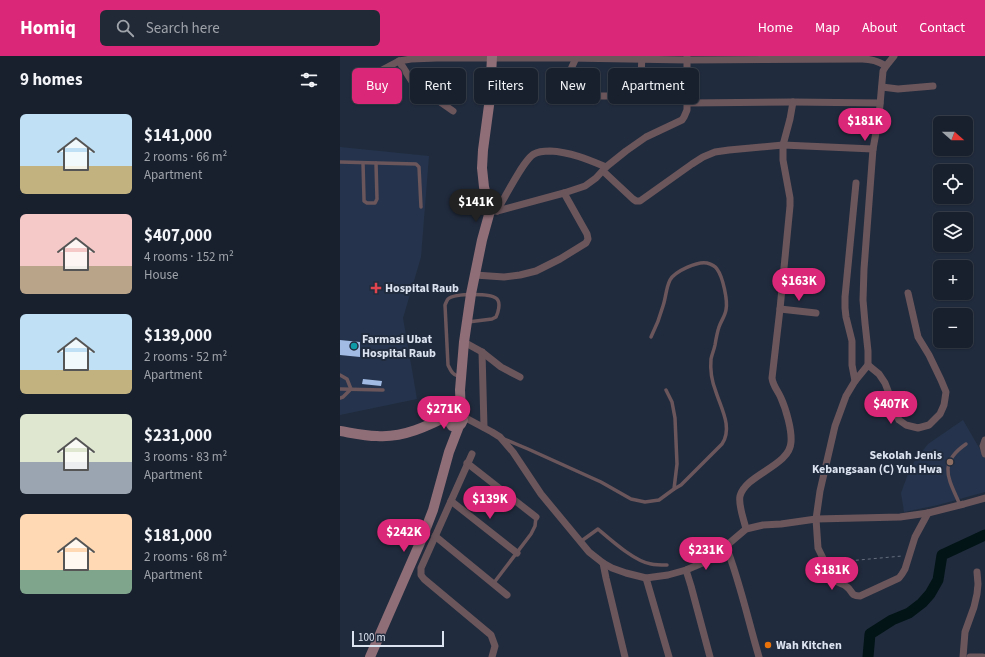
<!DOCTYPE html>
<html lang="en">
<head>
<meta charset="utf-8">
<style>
  :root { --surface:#18202e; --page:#212836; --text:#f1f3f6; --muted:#9fa3aa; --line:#363e4a; --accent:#db2777 }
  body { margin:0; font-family:"Source Sans 3",sans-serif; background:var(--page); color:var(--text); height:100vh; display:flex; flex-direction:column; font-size:15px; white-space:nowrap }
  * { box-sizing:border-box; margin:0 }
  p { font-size:13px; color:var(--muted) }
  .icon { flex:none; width:22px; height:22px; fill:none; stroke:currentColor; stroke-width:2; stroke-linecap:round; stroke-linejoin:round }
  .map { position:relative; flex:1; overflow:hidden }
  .details { display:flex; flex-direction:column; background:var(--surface); width:340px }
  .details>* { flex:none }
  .banner { position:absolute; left:12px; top:12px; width:380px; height:36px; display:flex; gap:8px }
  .needle { width:26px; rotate:111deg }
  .tools { position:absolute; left:593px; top:60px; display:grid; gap:8px }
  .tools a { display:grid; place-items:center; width:40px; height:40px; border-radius:6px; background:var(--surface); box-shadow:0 1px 3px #0004,0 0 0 1px var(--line); font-size:20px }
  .scale { position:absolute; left:12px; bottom:10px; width:92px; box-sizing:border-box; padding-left:4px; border:2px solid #dce3f0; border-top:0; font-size:11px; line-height:14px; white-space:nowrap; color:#dce3f0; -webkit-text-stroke:3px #202b3d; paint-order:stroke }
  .price { position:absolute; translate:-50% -34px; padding:0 9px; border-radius:14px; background:var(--accent); color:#fff; font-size:13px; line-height:26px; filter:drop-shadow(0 1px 2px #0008) }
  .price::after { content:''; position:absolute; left:50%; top:24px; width:12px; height:9px; margin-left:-6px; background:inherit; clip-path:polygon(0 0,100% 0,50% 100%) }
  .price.on { background:#222; color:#fff }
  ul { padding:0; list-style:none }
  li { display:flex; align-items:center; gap:12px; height:100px; padding:0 20px }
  li span { display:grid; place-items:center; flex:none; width:112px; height:80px; border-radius:6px; color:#555 }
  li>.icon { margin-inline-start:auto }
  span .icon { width:48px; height:48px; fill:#fffc; stroke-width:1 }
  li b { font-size:17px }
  h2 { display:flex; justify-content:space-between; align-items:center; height:48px; padding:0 20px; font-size:17px }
  .chip { padding:0 14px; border-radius:6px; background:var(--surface); box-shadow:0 1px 3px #0004,0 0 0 1px var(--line); font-size:14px; line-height:36px }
  .chip.on { background:var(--accent); color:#fff }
  header { display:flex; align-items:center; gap:24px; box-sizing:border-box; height:56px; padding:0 20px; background:var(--accent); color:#fff }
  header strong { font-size:19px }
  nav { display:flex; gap:22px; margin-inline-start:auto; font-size:14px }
  .search { width:280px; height:36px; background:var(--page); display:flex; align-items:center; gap:10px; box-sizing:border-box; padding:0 14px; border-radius:6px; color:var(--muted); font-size:15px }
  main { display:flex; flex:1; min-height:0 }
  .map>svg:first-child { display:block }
</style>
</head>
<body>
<header>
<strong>Homiq</strong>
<div class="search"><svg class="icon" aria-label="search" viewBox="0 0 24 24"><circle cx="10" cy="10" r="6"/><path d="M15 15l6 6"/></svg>Search here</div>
<nav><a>Home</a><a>Map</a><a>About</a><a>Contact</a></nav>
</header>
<main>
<section class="details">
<h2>9 homes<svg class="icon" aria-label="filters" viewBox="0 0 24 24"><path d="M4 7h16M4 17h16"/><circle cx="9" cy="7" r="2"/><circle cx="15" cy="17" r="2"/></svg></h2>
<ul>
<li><span style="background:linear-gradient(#bfe0f5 65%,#c2b280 0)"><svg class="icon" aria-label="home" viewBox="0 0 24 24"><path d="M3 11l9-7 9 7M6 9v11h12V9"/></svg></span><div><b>$141,000</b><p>2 rooms · 66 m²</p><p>Apartment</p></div></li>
<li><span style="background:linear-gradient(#f6c9c9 65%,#b9a48a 0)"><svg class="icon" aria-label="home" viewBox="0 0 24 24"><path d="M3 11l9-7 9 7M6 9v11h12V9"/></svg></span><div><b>$407,000</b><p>4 rooms · 152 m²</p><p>House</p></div></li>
<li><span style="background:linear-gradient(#bfe0f5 70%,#c2b280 0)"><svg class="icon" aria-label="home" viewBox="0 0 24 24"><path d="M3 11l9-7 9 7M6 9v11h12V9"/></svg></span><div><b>$139,000</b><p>2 rooms · 52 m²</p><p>Apartment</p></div></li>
<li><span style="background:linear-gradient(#dfe7d0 60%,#9aa5b1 0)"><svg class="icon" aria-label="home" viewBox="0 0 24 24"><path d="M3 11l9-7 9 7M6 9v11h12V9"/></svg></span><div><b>$231,000</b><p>3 rooms · 83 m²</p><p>Apartment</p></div></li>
<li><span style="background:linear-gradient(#ffd9b3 70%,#7fa58c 0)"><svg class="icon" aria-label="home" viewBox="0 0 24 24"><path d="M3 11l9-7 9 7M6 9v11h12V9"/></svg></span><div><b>$181,000</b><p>2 rooms · 68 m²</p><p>Apartment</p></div></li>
</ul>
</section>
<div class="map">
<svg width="645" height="601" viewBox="0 0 645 601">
  <rect width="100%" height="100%" fill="#202b3d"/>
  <g fill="#25344c">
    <polygon points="0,91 89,100 81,201 63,262 77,343 0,359"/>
    <polygon points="623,364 645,402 645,436 598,449 564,456 561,437 571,410 588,388"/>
  </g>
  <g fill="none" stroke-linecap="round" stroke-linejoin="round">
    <polyline stroke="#021416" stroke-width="11" points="528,601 530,578 552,564 569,557 582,547 590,538 598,524 602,499 645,479"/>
  </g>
  <g fill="#a2bbe4">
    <polygon points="0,284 20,286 20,301 0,299"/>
    <polygon points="23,323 42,325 41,330 22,328"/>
  </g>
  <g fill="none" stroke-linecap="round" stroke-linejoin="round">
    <polyline stroke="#646e7e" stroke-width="1" stroke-dasharray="3 3" stroke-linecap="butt" points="492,503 508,505 562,500"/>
    <g stroke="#6b565c" stroke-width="3.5">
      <polyline points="0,106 76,108 79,111 81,151"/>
      <polyline points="23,107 24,143 24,145 27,147 35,147 37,143 36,107"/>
      <path d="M311,281C316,271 320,261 323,250C326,241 326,232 330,224C335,215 358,205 367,207C371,208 375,210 377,213C383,221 388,245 386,254C385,260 381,265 379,271C377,277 376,283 375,289C374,294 372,298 371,303C370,314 372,326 376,336C381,352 393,372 382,388L341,429L334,433"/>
      <polyline points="0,319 7,323 11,333 3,341 0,342"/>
      <path d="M120,320C113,320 111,315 108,309L105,249C106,247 107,244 108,243C115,237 152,237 157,243C161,247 158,257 156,261L152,263L128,266"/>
      <polyline points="0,333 43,334"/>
      <polyline points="164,383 188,393 261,426 291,443 305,446 319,444 334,433 337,408 335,362 332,346 326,334"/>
      <path d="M620,449C609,423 597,408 626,388"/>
      <path d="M240,486L258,473C271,484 294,505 311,508C316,509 322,509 327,509"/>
      <polyline points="153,528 191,478 195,470 196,461"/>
    </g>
    <g stroke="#6b565c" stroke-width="7">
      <path d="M236,2C232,11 224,25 229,34C230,37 232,37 234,38C242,40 278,41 286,39C291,38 295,35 298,31C302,25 301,10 302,3"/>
      <polyline points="59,5 73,27 113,55"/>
      <path d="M42,14L59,5L71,3L97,2H230L347,4L522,3C532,3 538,5 546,10"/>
      <polyline points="542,31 558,33 593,30"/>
      <polyline points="347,47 453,46 540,47"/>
      <polyline points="263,115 293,143 296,145 300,145 352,108 363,101 375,96 389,94 443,89 533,93"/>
      <polyline points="150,155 157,155 224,137 245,130 256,122 266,111 286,95 306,81 342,64 344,61 347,54 347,0"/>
      <path d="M157,155C164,143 184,103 194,98C199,95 205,95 210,95C230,96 247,103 266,111"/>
      <polyline points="135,219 164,221 180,219 196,215 220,203 246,187 248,183 247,178 224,137"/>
      <path d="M568,237L578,281L589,299L601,324L606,336L604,349L600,358L589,369L578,372L566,369L559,364L552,351L550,340L545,327L539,318L528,309L515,325L506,340L495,370L480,435L476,463L478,492L493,523C498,528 503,527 507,531C513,535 510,540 520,540L559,522L562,518L565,513L575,481L588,457"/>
      <polyline points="440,253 476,257"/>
      <polyline points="124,286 142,296 161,311 180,321"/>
      <polyline points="142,296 144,371"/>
      <polyline points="528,309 528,295 525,267 523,244 524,213 533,93 539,60 543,15 546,10 554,0"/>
      <polyline points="515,325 512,309 512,285 506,261 505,252 505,241 516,127"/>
      <polyline points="122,360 152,376 160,381 173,396 201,438 249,496 263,507 272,512 286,517 306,522 328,519 346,514 367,505 386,490 406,473 423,469 441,468 476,463 560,461 588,457 624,448 645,442"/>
      <polyline points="645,384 643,390 645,398"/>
      <polyline points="132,398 81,512 81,519 84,523 151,579 155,590 152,601"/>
      <polyline points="127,407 196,461"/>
      <polyline points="111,445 177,497"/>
      <path d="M406,473C404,464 398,449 400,440C406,418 450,410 451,386C452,374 446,353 441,342C438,335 433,330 432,322L440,253L450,150V142L443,104V89L450,63L453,46"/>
      <polyline points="95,480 167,539"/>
      <path d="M386,490C400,526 408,564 419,601"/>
      <polyline points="263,507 266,522 285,601"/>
      <polyline points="346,514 351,530 370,601"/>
      <polyline points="306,522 329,601"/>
      <polyline points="623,601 625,576 634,551 637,538 638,528 637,516"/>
      <polyline points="630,601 643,601"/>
    </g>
    <g stroke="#8f6e77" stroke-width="10">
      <polyline points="121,358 115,356 111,358 109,360 108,364 112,370 117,371 121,368 123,364 121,358 120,334 124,286 131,238 142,184 150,155 144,131 142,112 143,94 150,42 152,0"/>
      <path d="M0,375C12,377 25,380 37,380C63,382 88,370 111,358"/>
      <polyline points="30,601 83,480 93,454 109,396 119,370"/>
    </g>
  </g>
  <path fill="#e0444e" stroke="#202b3d" stroke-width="1.5" d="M34 226h4v4h4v4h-4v4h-4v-4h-4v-4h4z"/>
  <circle fill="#0f9aa8" stroke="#202b3d" stroke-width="1.5" cx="14" cy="290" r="4"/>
  <circle fill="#8d6e63" stroke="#202b3d" stroke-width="1.5" cx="610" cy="406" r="4"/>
  <circle fill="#e8710a" stroke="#202b3d" stroke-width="1.5" cx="428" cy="589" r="4"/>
  <g text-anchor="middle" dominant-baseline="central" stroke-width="4" stroke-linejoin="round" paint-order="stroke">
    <g font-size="12" font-weight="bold" fill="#dce3f0" stroke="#202b3d" text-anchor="start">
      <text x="45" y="232">Hospital Raub</text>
      <text x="22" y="283">Farmasi Ubat<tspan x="22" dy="14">Hospital Raub</tspan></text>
      <text x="602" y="399" text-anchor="end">Sekolah Jenis<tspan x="602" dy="14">Kebangsaan (C) Yuh Hwa</tspan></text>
      <text x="436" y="589">Wah Kitchen</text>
    </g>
  </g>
</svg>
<div class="tools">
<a><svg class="needle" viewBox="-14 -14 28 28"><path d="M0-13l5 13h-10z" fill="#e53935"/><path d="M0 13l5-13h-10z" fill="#9fa3aa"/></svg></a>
<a><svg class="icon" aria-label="locate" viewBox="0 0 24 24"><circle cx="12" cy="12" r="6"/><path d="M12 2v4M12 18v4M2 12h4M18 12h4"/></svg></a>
<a><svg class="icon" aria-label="layers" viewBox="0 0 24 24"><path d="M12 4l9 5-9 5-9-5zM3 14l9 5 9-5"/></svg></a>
<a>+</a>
<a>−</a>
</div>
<div class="scale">100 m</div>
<b class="price" style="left:525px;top:86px">$181K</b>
<b class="price on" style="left:136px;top:167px">$141K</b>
<b class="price" style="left:459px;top:246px">$163K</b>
<b class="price" style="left:551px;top:369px">$407K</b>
<b class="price" style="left:104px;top:374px">$271K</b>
<b class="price" style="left:150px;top:464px">$139K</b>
<b class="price" style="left:64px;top:497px">$242K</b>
<b class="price" style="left:366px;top:515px">$231K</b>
<b class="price" style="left:492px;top:535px">$181K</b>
<div class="banner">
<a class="chip on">Buy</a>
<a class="chip">Rent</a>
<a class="chip">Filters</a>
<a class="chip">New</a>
<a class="chip">Apartment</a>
</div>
</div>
</main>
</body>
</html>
